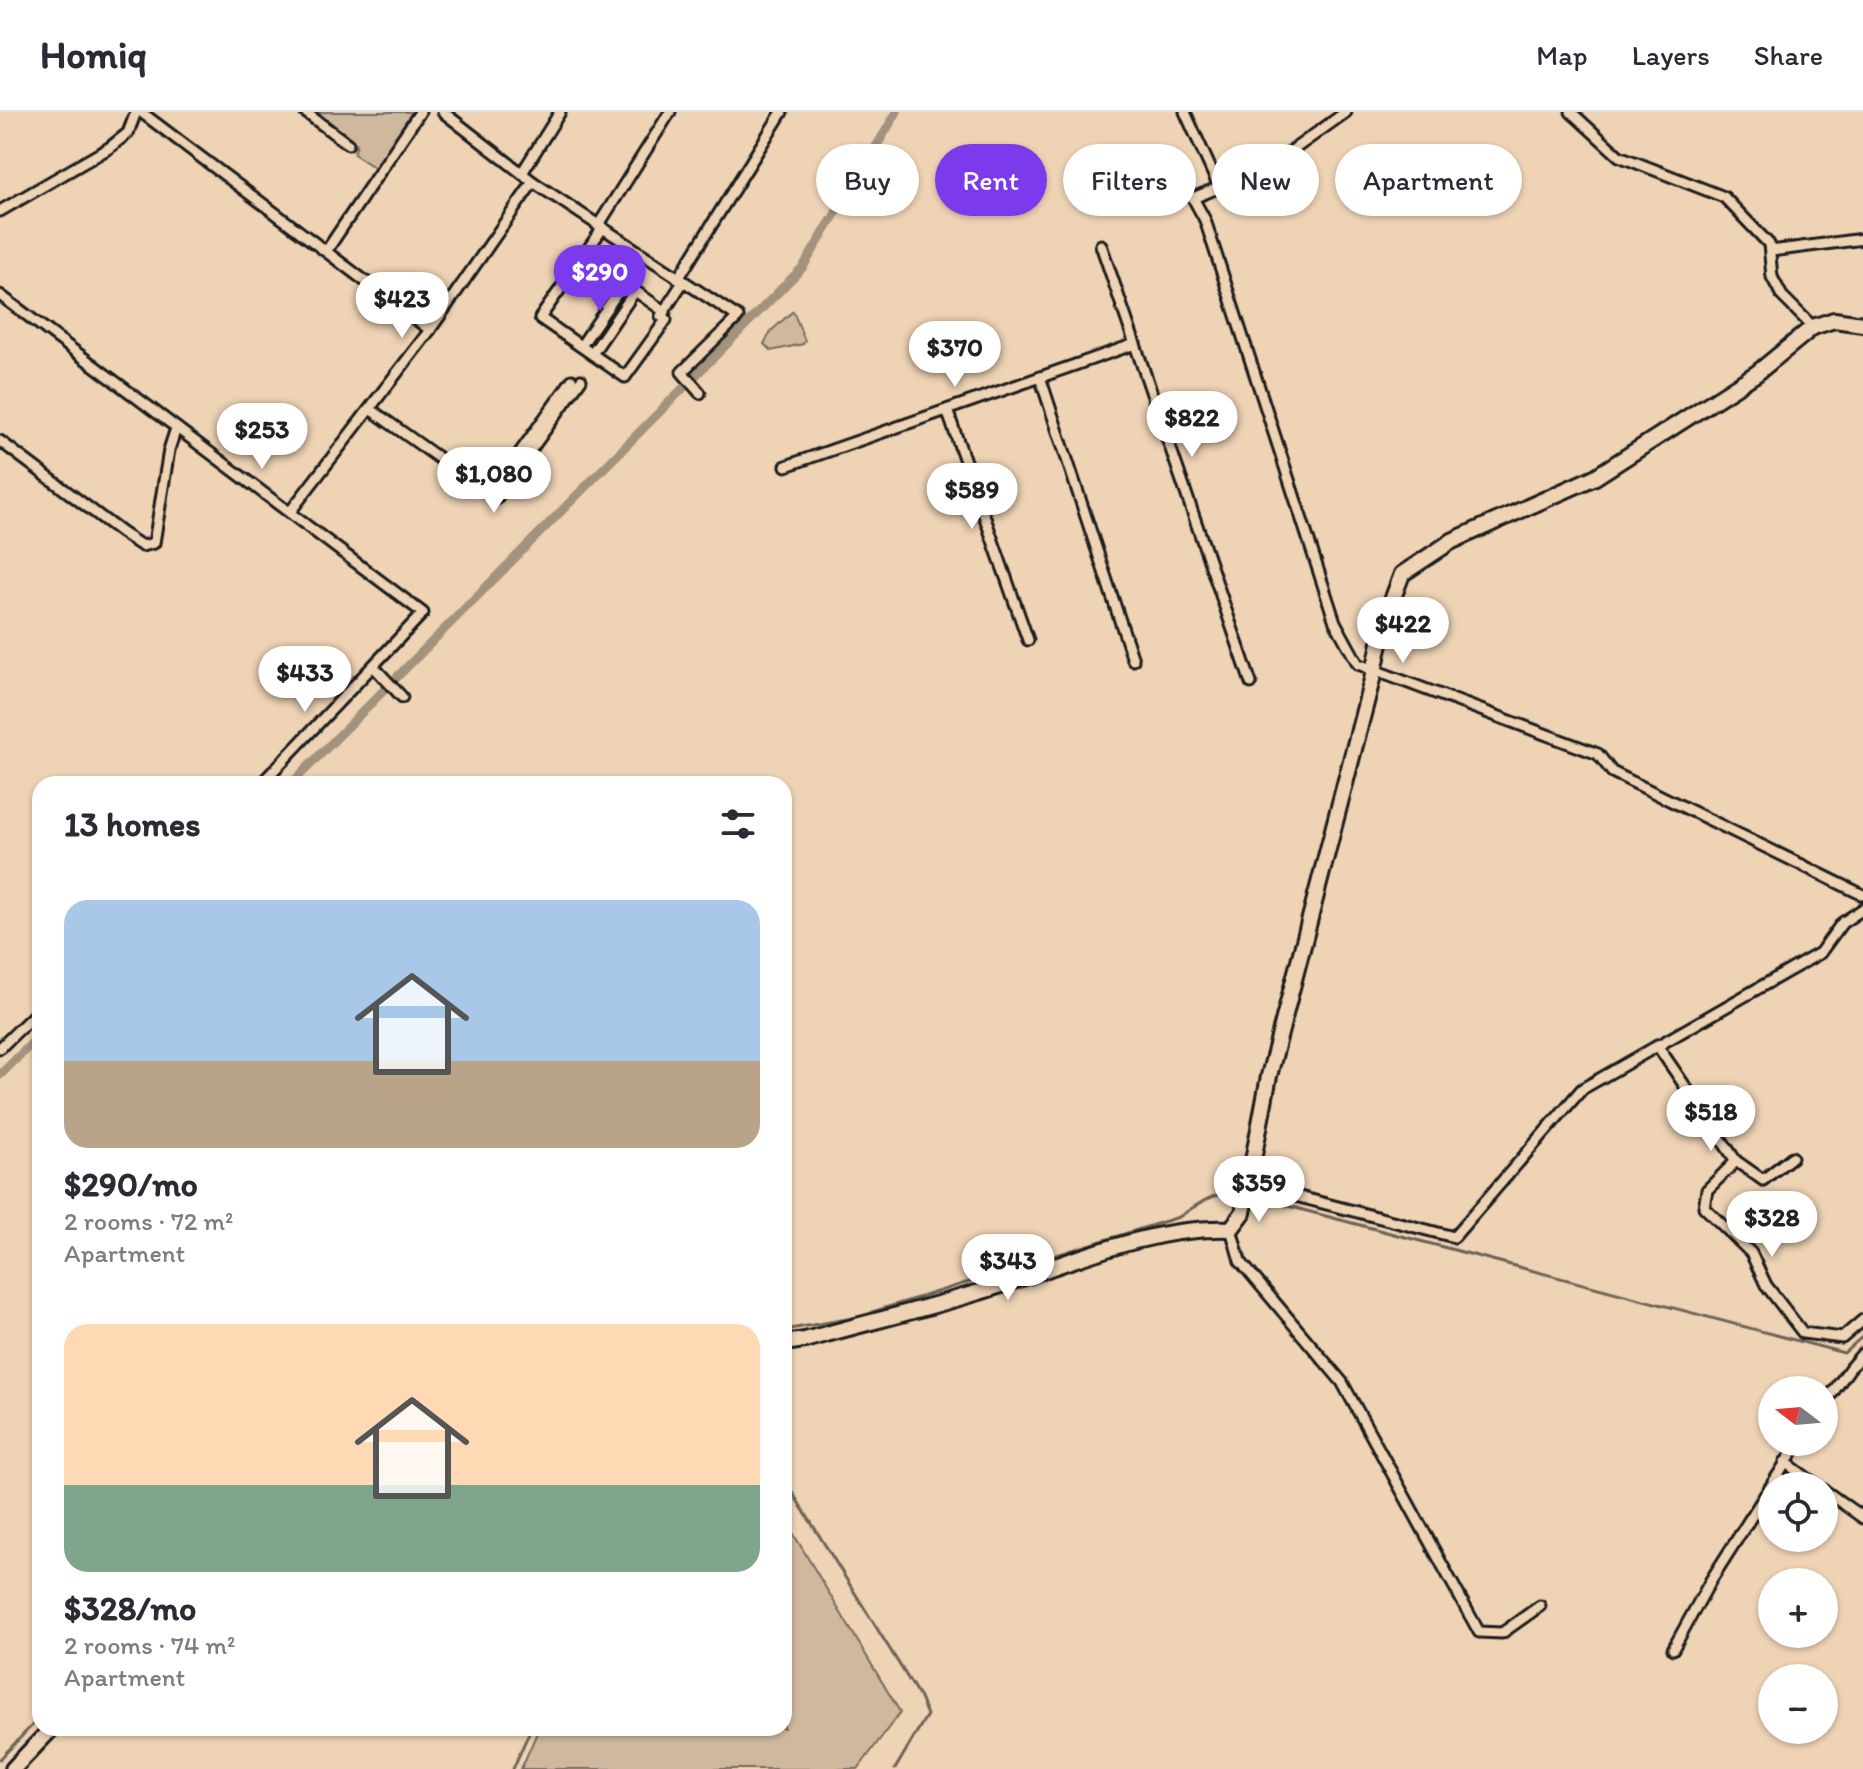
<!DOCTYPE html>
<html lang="en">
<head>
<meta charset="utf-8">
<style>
  :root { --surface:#fff; --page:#f7f7f7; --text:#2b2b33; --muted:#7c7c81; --line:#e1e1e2; --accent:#7c3aed }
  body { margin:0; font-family:Itim,sans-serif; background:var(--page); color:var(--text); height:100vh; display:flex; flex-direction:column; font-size:30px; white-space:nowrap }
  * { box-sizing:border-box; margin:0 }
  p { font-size:26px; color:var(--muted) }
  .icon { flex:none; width:44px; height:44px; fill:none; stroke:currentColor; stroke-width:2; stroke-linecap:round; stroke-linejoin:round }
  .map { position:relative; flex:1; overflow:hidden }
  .drawer { position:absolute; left:32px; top:664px; width:760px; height:960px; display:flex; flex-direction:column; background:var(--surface); border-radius:24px; box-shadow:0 2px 6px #0004 }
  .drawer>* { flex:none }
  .top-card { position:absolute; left:816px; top:32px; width:760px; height:72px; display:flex; gap:16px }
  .needle { width:52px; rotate:286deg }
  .controls { position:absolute; left:1758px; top:1264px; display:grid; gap:16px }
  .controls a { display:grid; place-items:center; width:80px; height:80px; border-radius:50%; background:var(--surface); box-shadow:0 2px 6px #0004; font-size:40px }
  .price { position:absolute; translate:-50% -68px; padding:0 18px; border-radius:28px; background:#fff; color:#222; font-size:26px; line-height:52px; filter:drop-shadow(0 2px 4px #0008) }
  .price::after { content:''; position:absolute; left:50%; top:48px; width:24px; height:18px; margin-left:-12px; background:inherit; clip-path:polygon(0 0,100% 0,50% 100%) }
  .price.on { background:var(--accent); color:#fff }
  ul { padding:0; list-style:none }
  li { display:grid; align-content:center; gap:16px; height:424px; padding:0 32px }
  li span { display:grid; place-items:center; height:248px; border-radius:24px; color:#555 }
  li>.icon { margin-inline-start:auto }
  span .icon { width:144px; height:144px; fill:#fffc; stroke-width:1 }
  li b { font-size:34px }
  h2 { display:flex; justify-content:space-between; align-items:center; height:96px; padding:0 32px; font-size:34px }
  .tag { padding:0 28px; border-radius:36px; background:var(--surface); box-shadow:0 2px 6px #0004; font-size:28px; line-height:72px }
  .tag.on { background:var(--accent); color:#fff }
  header { display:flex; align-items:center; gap:48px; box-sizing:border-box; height:112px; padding:0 40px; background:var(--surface); border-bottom:2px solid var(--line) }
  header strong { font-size:38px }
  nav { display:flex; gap:44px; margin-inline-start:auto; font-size:28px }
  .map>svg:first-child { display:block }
</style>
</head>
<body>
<header>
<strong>Homiq</strong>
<nav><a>Map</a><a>Layers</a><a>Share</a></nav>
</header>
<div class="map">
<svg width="1863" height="1657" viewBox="0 0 1863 1657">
  <rect width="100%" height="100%" fill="#eed3b5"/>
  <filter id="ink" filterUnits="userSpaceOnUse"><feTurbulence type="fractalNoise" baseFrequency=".0125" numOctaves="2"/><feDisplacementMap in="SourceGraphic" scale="16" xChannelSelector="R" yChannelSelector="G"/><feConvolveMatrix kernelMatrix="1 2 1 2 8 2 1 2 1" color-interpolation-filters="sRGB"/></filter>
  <g filter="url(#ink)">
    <g fill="#d0b89f" stroke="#766a5e" stroke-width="2">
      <polygon points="318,0 415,0 377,57 354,42 357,32"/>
      <polygon points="793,199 805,229 803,232 771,239 764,232 771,219"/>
      <polygon points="784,1406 900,1600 858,1657 521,1657 539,1616 784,1616"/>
    </g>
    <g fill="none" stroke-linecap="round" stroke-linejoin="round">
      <g stroke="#6d6357" stroke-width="3">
        <polyline points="1250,1084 1844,1241 1863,1224"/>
        <path d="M872,1200L1179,1105C1198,1092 1219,1076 1242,1082"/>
        <polyline points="784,1218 859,1205"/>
        <polyline points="784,1367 919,1584 927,1603 895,1657"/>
        <polyline points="0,1647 40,1605"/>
        <polyline points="513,1657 531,1616"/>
      </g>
      <g stroke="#a3927e" stroke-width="9">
        <polyline points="291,672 803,155 897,0"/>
        <polyline points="0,963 40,923"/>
      </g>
      <g stroke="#1c1c1c" stroke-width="15">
        <g id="street">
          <polyline points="141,0 430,218"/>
          <polyline points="305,0 348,32"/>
          <polyline points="443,0 533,70 738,205 682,260 700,281"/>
          <polyline points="1185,0 1219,75"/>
          <polyline points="1346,0 1269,55 1193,86 1205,108 1335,510 1358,552 1598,642 1612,660 1863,783"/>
          <polyline points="1571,0 1619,44 1724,85 1769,132 1772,165 1782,184 1813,215"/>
          <polyline points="522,61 560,0"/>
          <polyline points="0,99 109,36 128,21 136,0"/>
          <polyline points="598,114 670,0"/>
          <polyline points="602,117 540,206 625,265 666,208 661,204 683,170"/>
          <polyline points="1101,133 1251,571"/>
          <polyline points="327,138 420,0"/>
          <polyline points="1771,139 1863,127"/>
          <polyline points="678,167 782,0"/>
          <polyline points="0,183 423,501 261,672"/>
          <polyline points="581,234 624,171 665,200"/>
          <polyline points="592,242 635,179"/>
          <polyline points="1040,265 1133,548"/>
          <polyline points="370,297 496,387 581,268"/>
          <polyline points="947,298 1028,528"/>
          <polyline points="0,329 122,421 142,434 154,431 169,338 176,316"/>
          <polyline points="786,354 1135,232"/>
          <polyline points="490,382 572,268"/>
          <polyline points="290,400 430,218 533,70"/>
          <polyline points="374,555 402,585"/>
          <polyline points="1657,933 1736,1049 1763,1068 1792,1045"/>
          <polyline points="0,936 40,897"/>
          <polyline points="1736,1049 1707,1078 1704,1095 1751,1141 1766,1173 1803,1221 1842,1226 1863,1208"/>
          <polyline points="1249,1072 1454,1125 1582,977 1820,841 1842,811 1863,797"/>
          <polyline points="1231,1117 1240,1149 1342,1270 1479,1520 1502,1521 1540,1494"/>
          <polyline points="1824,1293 1850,1256 1863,1241"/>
          <polyline points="1785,1350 1818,1374"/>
          <polyline points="1824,1378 1863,1406"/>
          <polyline points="1673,1537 1711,1468 1799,1330"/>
        </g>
      </g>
      <g stroke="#1c1c1c" stroke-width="20">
        <g id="secondary">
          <path d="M784,1231L805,1228C862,1212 920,1198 976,1181C1059,1156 1143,1114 1231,1117L1243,1101L1269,964L1374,560L1385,507L1402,462L1452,429L1595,365L1757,261L1813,215L1834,208L1863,212"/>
          <polyline points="13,1657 52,1616"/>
        </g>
      </g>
      <use href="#street" stroke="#eed3b5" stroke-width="9"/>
      <use href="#secondary" stroke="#eed3b5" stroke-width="14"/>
    </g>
  </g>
</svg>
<div class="controls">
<a><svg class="needle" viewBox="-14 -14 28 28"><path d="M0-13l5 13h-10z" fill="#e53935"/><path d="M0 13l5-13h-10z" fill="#7c7c81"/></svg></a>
<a><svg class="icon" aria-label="locate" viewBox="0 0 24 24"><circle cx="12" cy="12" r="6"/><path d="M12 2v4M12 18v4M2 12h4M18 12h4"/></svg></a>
<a>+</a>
<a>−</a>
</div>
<b class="price on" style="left:600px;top:201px">$290</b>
<b class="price" style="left:402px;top:228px">$423</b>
<b class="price" style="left:955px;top:277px">$370</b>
<b class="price" style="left:1192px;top:347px">$822</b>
<b class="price" style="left:262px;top:359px">$253</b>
<b class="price" style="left:494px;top:403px">$1,080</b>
<b class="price" style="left:972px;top:419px">$589</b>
<b class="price" style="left:1403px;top:553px">$422</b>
<b class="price" style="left:305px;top:602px">$433</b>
<b class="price" style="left:1711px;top:1041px">$518</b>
<b class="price" style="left:1259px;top:1112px">$359</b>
<b class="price" style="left:1772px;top:1147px">$328</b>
<b class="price" style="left:1008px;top:1190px">$343</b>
<div class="top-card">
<a class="tag">Buy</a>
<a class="tag on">Rent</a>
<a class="tag">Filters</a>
<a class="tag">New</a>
<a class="tag">Apartment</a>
</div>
<section class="drawer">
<h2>13 homes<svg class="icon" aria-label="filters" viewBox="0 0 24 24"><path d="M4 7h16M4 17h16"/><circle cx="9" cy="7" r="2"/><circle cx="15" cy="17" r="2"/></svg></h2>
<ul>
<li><span style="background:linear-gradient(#a9c7e8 65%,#b9a48a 0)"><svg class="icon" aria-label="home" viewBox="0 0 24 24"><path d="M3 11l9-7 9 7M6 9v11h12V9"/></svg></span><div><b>$290/mo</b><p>2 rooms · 72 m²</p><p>Apartment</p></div></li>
<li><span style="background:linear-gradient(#ffd9b3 65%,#7fa58c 0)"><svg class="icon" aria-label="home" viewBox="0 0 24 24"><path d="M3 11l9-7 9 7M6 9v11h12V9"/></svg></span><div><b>$328/mo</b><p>2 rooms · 74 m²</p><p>Apartment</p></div></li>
</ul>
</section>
</div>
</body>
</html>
